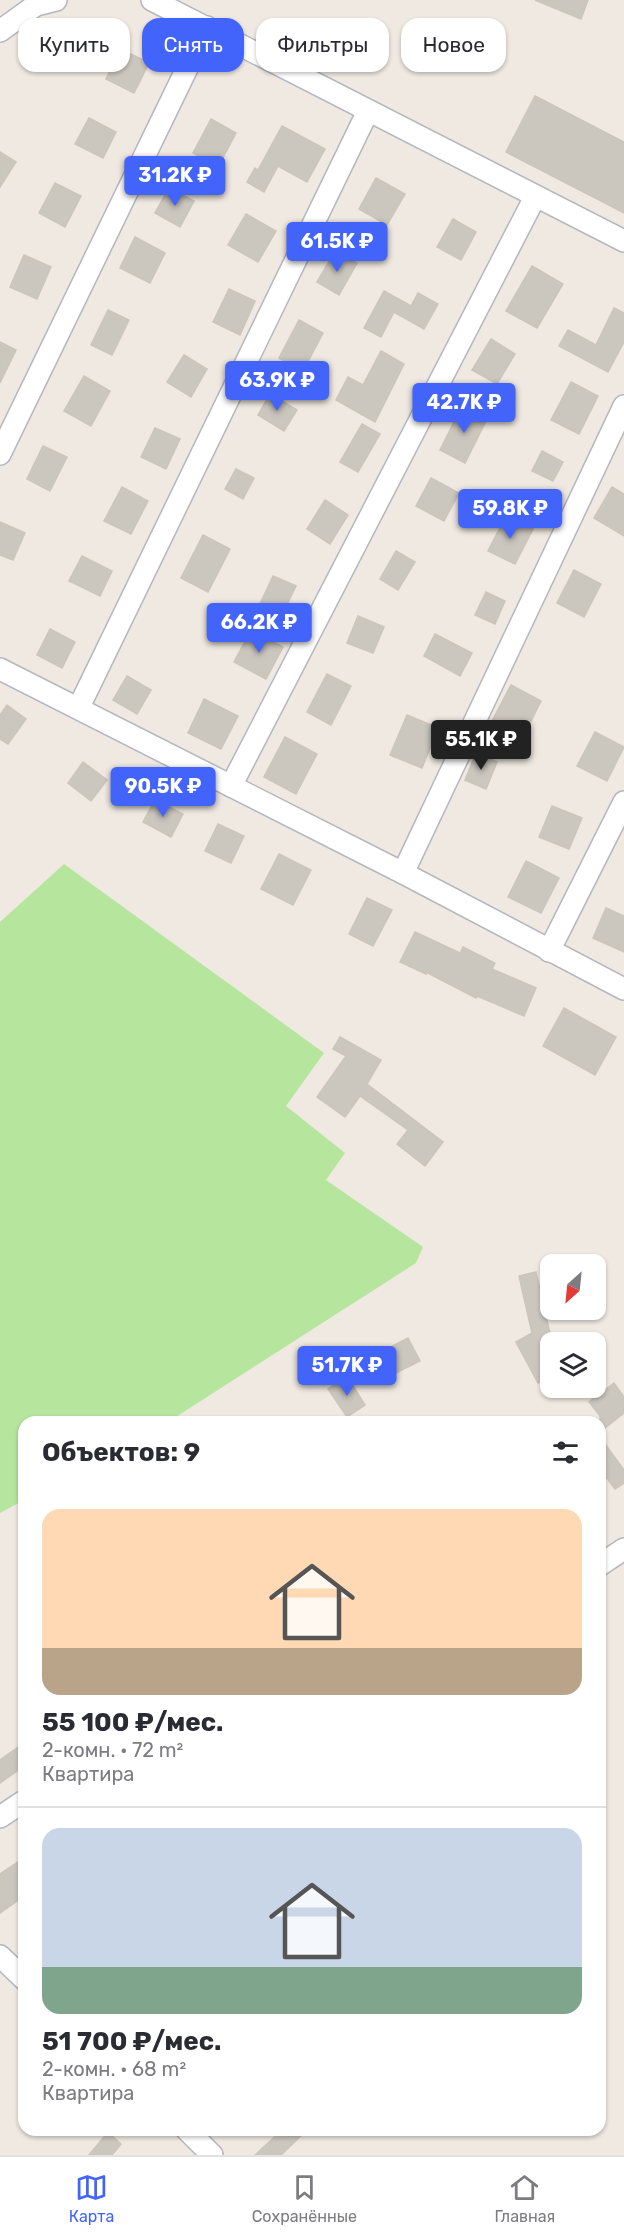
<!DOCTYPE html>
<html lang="ru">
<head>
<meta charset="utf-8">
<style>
  :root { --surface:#fff; --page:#f2f2f3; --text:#2b2b33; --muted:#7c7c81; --line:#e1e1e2; --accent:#4264fb }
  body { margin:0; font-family:Rubik,sans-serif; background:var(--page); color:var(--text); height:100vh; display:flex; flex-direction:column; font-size:22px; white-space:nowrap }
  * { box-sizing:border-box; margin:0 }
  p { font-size:20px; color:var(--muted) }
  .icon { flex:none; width:33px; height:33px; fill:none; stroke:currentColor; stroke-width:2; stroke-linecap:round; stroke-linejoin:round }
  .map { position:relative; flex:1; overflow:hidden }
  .panel { position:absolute; left:18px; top:1416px; width:588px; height:720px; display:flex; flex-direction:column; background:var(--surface); border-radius:18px; box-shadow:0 2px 4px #0004 }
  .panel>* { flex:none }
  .hud { position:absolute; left:18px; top:18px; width:588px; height:54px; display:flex; gap:12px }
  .needle { width:39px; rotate:207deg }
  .buttons { position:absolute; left:540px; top:1254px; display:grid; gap:12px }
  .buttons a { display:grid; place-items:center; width:66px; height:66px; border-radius:12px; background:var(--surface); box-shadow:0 2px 4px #0004; font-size:30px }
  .price { position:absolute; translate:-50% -51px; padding:0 14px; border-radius:6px; background:var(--accent); color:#fff; font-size:20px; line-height:39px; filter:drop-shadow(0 2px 3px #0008) }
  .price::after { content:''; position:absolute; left:50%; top:36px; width:18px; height:14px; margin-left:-9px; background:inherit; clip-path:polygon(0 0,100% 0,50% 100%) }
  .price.selected { background:#222; color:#fff }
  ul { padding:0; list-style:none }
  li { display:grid; align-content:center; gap:12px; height:318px; padding:0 24px }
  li+li { border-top:2px solid var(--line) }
  li span { display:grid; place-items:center; height:186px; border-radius:18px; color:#555 }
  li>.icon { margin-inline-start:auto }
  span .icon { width:108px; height:108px; fill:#fffc; stroke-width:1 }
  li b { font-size:26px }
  h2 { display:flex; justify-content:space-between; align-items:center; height:72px; padding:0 24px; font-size:26px }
  .chip { padding:0 21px; border-radius:18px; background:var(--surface); box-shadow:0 2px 4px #0004; font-size:21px; line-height:54px }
  .chip.selected { background:var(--accent); color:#fff }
  .menu { display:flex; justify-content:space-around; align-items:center; height:84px; border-top:2px solid var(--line); background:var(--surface); font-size:16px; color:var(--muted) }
  .menu a { display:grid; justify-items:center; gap:3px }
  .menu .selected { color:var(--accent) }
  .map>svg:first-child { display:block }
</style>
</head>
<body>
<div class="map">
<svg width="624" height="2155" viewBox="0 0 624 2155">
  <rect width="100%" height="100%" fill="#efe9e1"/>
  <polygon fill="#b6e59e" points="64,864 324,1053 286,1106 345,1153 326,1180 423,1247 416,1263 168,1422 24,1422 24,1500 0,1513 0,922"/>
  <g fill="#cbc7bf" stroke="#cbc5ba" stroke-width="1.5">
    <polygon points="535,0 588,0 581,19"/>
    <polygon points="38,41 49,51 41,60 30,51"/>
    <polygon points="121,49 149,63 134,93 106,79"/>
    <polygon points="535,96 624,142 624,213 506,152"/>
    <polygon points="89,118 116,132 103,158 75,144"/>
    <polygon points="211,119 236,133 218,167 193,153"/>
    <polygon points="282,126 325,149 307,182 278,166 264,192 247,182 255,168 258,170"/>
    <polygon points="0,152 16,162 0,187"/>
    <polygon points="376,178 405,194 387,225 359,209"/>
    <polygon points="55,183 81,196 65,227 39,213"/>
    <polygon points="169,188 194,201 180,227 155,213"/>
    <polygon points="246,214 276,231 258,262 228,245"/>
    <polygon points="453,219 476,232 461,260 437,247"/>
    <polygon points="135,237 165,253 150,283 120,268"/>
    <polygon points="335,251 357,263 339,295 317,282"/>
    <polygon points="24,255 51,267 37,299 10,287"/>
    <polygon points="532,266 563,284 537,328 506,311"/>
    <polygon points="229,289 255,301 240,335 213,322"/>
    <polygon points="384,291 411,306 418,293 438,304 424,329 394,312 381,337 364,328"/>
    <polygon points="614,308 624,313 624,342 608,372 559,346 568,330 596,345"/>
    <polygon points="108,310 129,320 112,355 91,345"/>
    <polygon points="299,320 323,333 303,371 279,358"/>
    <polygon points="491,339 515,354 497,384 472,370"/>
    <polygon points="0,342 16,350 0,383"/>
    <polygon points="381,351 404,364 375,422 336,400 348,377 363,385"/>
    <polygon points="184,355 207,369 191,397 167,382"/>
    <polygon points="84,376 110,391 91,426 64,411"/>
    <polygon points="571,382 598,396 579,434 551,420"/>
    <polygon points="270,394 297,410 284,431 258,415"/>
    <polygon points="463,404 488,417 465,463 440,450"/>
    <polygon points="362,424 380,434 358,472 340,462"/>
    <polygon points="155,428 180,439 166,469 141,457"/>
    <polygon points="43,446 67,457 50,491 27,479"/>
    <polygon points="542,451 563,462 553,481 532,471"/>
    <polygon points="236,469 254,478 243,499 225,489"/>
    <polygon points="431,478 459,493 444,521 416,506"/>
    <polygon points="122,487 148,501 131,534 104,521"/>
    <polygon points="612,487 624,494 624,536 594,518"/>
    <polygon points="325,500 348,515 330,544 307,529"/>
    <polygon points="506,516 533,529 515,564 488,551"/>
    <polygon points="0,522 25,533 13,560 0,555"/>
    <polygon points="203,535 230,549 208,592 181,578"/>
    <polygon points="396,551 415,562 398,590 380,579"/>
    <polygon points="82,556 112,571 100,596 69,581"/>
    <polygon points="574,570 601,584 584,617 557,603"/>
    <polygon points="273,576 296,586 282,615 260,604"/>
    <polygon points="486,592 505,601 495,624 475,615"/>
    <polygon points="358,616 384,627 373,653 347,643"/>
    <polygon points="50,629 75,642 62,668 37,655"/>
    <polygon points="251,630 283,647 266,679 234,662"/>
    <polygon points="435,634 472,653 460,676 424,656"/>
    <polygon points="327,674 351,686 331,725 307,712"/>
    <polygon points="127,676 151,690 137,714 113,700"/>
    <polygon points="511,685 541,701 523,737 492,721"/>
    <polygon points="204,699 238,716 221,749 188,733"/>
    <polygon points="7,705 26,719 8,744 0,739 0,715"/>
    <polygon points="407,715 438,728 422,768 390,755"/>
    <polygon points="595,732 624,747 607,781 577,766"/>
    <polygon points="285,737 317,754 296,794 264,777"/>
    <polygon points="476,753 497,762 486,789 465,780"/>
    <polygon points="83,762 107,780 91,801 68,783"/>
    <polygon points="155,800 183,814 171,837 143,822"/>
    <polygon points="552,806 582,818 569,849 539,837"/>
    <polygon points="218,824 244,836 231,863 205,851"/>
    <polygon points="279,854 311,870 293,905 261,889"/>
    <polygon points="526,861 559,878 541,913 508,897"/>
    <polygon points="367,898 392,910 373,946 349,934"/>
    <polygon points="606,908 624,916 624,952 593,938"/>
    <polygon points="415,932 460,953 463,947 495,963 492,969 536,988 524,1016 477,996 476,998 426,972 426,974 400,962"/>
    <polygon points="564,1008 616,1037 595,1075 543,1046"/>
    <polygon points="340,1037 381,1060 367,1084 443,1142 425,1166 397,1144 408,1130 360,1096 345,1117 317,1097 346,1056 333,1049"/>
    <polygon points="536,1272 552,1342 550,1342 550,1376 538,1383 516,1342 532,1333 519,1276"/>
    <polygon points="408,1338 420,1361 390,1376 379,1353"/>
    <polygon points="347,1376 365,1405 347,1417 328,1389"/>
    <polygon points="614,1383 624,1397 624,1413 600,1432 600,1416 589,1402"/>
    <polygon points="600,1437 624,1470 624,1483 615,1489 600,1469"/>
    <polygon points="24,1743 24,1766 0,1783 0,1760"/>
    <polygon points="24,1858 24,1896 0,1913 0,1874"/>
    <polygon points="282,2130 307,2130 281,2155 255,2155"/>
    <polygon points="108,2132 121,2144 112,2155 89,2155"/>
  </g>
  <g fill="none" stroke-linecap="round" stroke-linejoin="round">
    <g stroke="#b4b7c1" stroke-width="24">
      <g id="minor">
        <polyline points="152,0 624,241"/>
        <polyline points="0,31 36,5 56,0"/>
        <polyline points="0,454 207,27"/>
        <polyline points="0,669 403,873 624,989"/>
        <polyline points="79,707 368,111"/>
        <polyline points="231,786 535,197"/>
        <polyline points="403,873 624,406"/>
        <polyline points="549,951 624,802"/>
        <polyline points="600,1565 624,1549"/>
        <polyline points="0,1817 24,1801"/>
        <polyline points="0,1956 24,1979"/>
        <polyline points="187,2130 212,2155"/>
      </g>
    </g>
    <use href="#minor" stroke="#fff" stroke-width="21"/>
  </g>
</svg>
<div class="buttons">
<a><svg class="needle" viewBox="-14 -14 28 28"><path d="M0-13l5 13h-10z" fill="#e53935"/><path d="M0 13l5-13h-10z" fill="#7c7c81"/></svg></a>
<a><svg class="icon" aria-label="layers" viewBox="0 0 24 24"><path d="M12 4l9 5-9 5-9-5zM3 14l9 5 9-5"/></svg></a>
</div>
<b class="price" style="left:175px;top:207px">31.2K ₽</b>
<b class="price" style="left:337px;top:273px">61.5K ₽</b>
<b class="price" style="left:277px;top:412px">63.9K ₽</b>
<b class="price" style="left:464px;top:434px">42.7K ₽</b>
<b class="price" style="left:510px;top:540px">59.8K ₽</b>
<b class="price" style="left:259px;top:654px">66.2K ₽</b>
<b class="price selected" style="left:481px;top:771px">55.1K ₽</b>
<b class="price" style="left:163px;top:818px">90.5K ₽</b>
<b class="price" style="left:347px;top:1397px">51.7K ₽</b>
<div class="hud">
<a class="chip">Купить</a>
<a class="chip selected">Снять</a>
<a class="chip">Фильтры</a>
<a class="chip">Новое</a>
</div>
<section class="panel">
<h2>Объектов: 9<svg class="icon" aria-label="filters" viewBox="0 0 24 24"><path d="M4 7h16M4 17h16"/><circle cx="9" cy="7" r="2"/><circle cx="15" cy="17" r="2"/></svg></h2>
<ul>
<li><span style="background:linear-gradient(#ffd9b3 75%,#b9a48a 0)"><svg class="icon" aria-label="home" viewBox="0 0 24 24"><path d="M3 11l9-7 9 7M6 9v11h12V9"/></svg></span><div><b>55 100 ₽/мес.</b><p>2-комн. · 72 m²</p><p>Квартира</p></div></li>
<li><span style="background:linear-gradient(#c9d6e8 75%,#7fa58c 0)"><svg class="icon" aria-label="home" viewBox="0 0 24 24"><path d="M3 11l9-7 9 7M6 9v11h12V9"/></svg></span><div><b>51 700 ₽/мес.</b><p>2-комн. · 68 m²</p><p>Квартира</p></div></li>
</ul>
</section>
</div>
<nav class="menu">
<a class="selected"><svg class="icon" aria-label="map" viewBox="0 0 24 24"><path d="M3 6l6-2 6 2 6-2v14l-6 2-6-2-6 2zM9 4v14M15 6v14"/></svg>Карта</a>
<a><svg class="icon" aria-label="saved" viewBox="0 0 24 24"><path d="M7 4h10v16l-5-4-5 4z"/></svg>Сохранённые</a>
<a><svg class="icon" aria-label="home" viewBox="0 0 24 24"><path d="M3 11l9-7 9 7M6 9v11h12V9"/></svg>Главная</a>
</nav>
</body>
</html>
